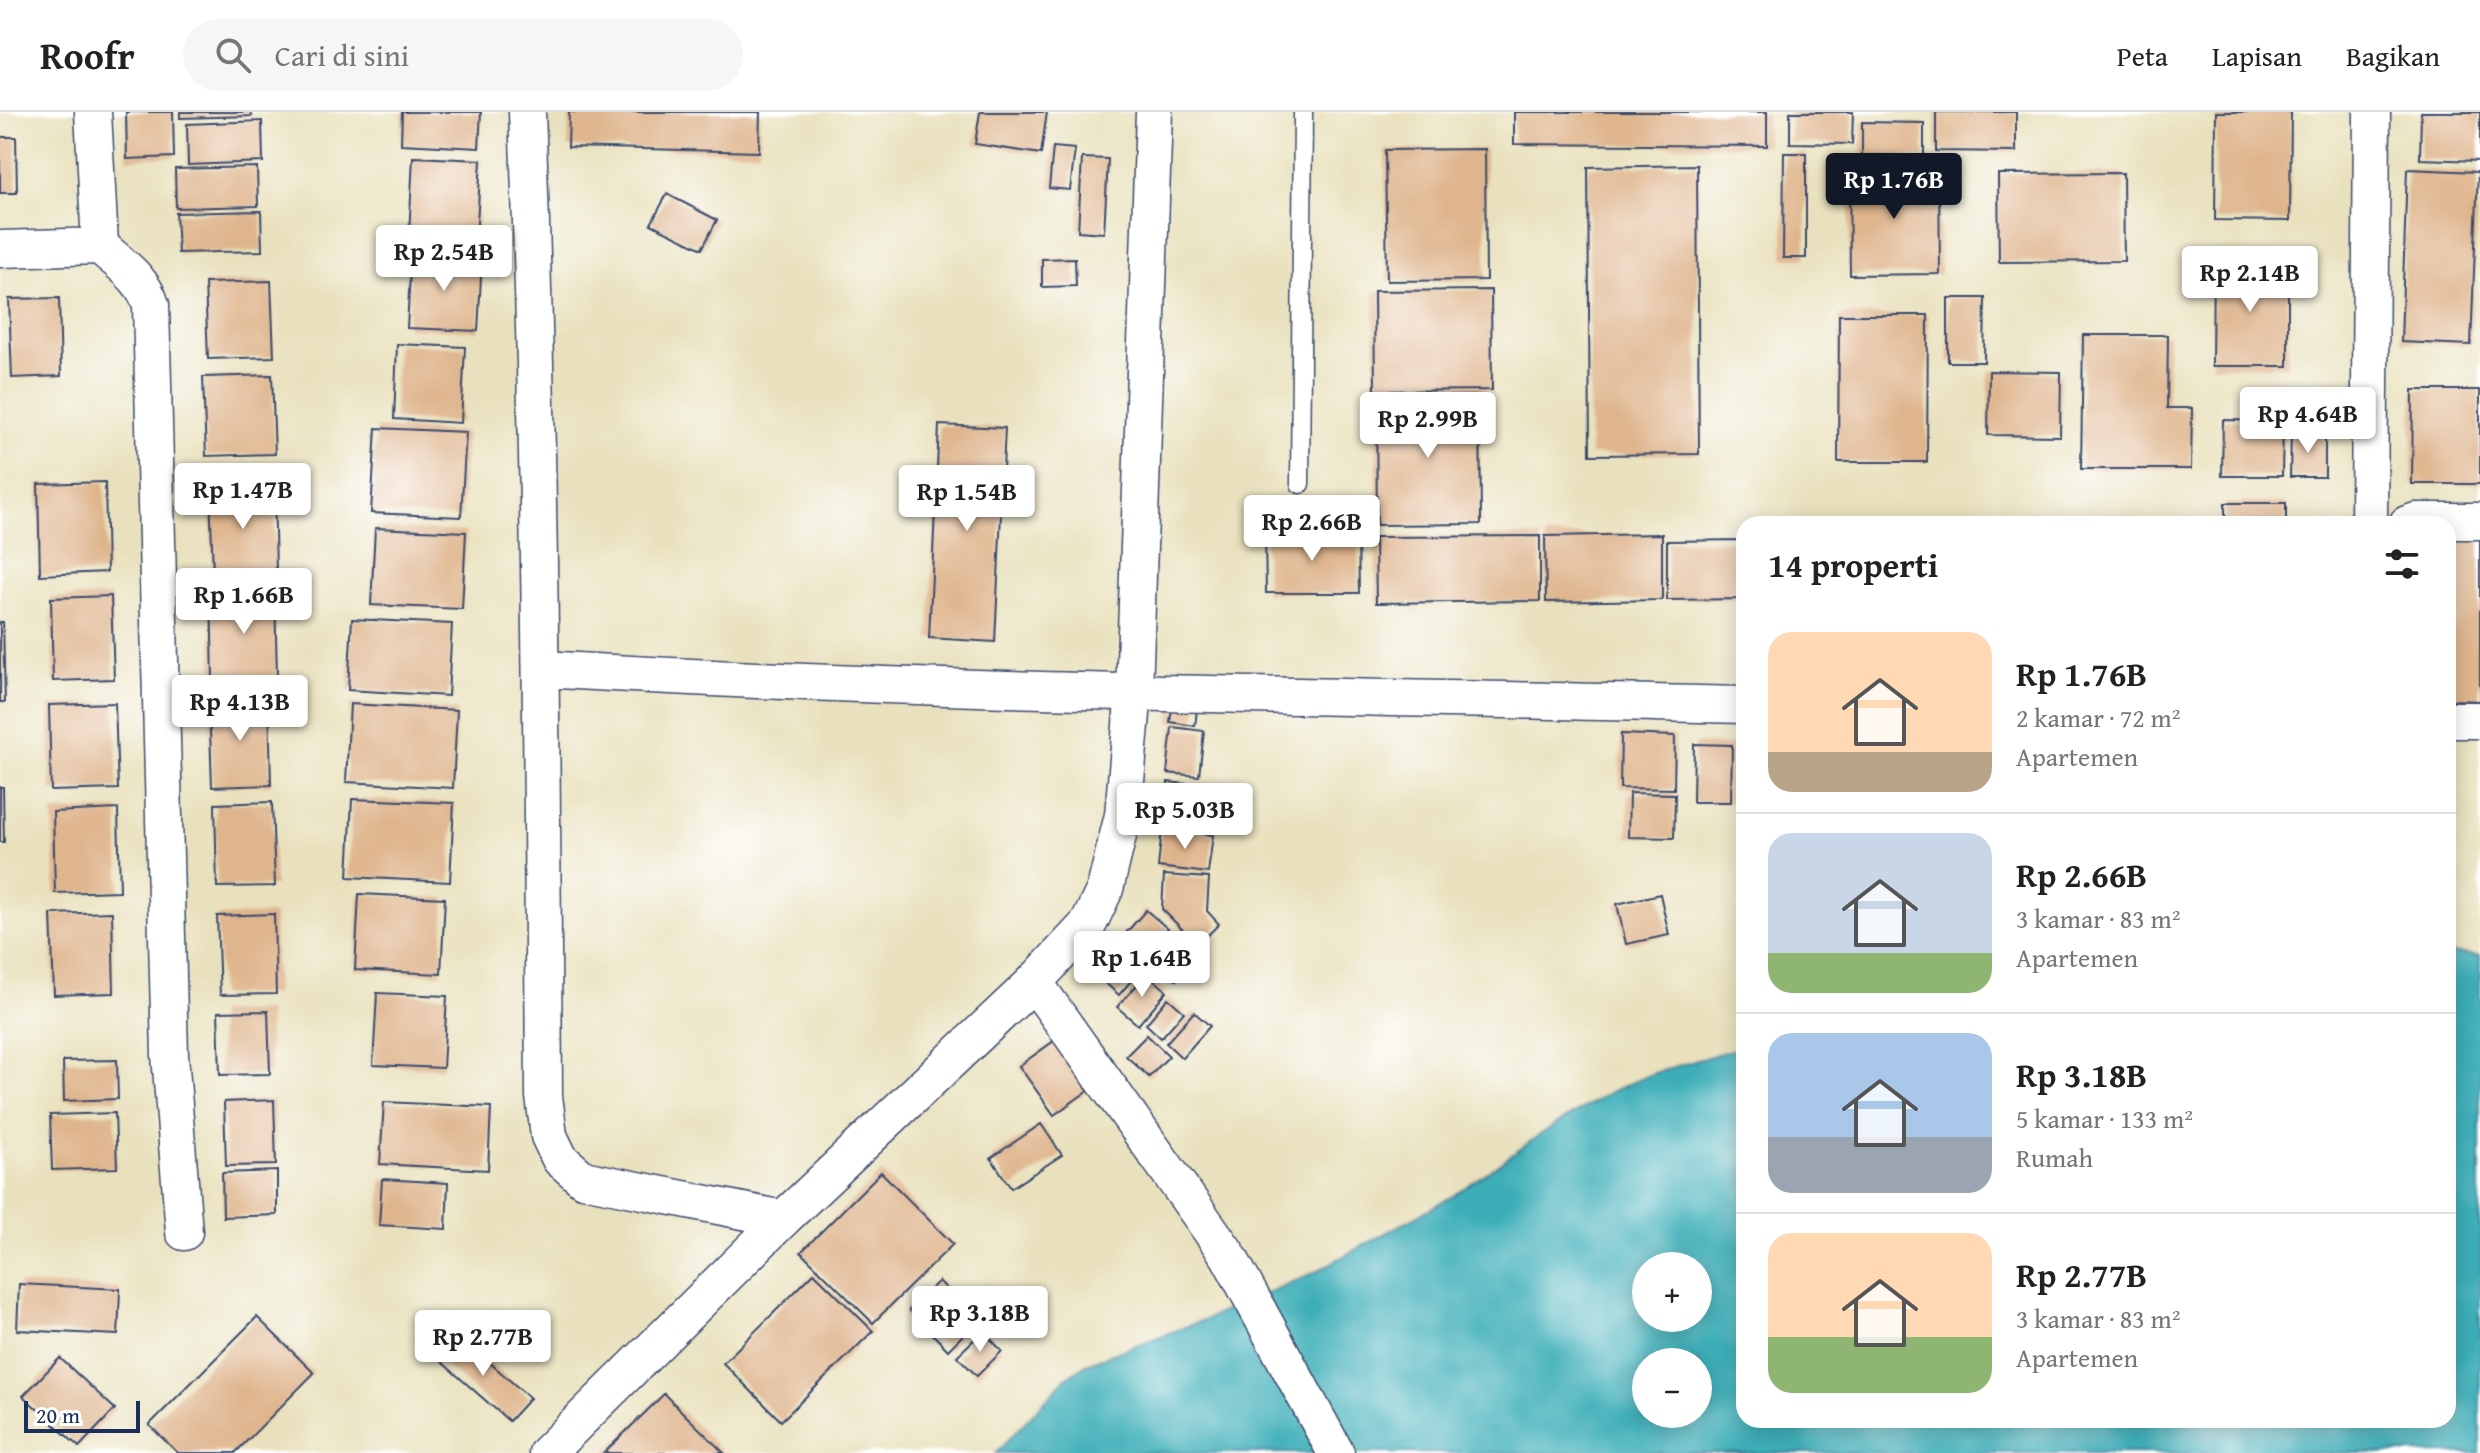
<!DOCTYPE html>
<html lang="id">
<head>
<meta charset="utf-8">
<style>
  :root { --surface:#fff; --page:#f6f6f6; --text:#222; --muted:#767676; --line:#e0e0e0; --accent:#111827 }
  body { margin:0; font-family:"Gentium Book Plus",serif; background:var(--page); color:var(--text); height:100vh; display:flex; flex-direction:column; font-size:30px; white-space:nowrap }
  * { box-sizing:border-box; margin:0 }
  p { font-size:26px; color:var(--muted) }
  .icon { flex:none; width:44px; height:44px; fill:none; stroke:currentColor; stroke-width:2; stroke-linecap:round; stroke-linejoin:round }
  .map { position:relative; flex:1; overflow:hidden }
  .side { position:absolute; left:1736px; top:404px; width:720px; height:912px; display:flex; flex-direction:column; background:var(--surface); border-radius:24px; box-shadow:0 4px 20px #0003 }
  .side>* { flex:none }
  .fabs { position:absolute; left:1632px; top:1140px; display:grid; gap:16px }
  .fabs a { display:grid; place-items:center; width:80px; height:80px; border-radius:50%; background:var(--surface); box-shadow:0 4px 20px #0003; font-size:40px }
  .scale { position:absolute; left:24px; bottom:20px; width:116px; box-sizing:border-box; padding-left:8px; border:4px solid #1b2f5e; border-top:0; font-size:22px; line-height:28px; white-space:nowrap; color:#1b2f5e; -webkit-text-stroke:6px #fff; paint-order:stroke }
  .price { position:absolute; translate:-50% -68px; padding:0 18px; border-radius:8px; background:#fff; color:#222; font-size:26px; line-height:52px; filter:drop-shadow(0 2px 4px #0008) }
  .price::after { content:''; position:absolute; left:50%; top:48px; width:24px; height:18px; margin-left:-12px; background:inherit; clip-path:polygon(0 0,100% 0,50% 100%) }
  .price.on { background:var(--accent); color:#fff }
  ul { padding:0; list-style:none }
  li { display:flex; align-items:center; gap:24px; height:200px; padding:0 32px }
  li+li { border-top:2px solid var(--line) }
  li span { display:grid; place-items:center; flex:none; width:224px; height:160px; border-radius:24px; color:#555 }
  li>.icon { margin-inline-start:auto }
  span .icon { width:96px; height:96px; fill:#fffc; stroke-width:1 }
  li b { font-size:34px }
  h2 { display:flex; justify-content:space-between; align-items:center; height:96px; padding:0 32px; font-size:34px }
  header { display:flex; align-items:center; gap:48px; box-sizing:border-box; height:112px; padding:0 40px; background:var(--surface); border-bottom:2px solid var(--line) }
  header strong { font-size:38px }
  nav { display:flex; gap:44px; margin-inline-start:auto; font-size:28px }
  .search { width:560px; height:72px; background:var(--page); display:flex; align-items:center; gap:20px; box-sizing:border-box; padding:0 28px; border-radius:44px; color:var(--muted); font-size:30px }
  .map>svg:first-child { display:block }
</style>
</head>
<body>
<header>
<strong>Roofr</strong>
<div class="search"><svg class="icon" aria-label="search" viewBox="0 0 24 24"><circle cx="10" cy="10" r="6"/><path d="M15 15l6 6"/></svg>Cari di sini</div>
<nav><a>Peta</a><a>Lapisan</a><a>Bagikan</a></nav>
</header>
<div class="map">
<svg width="2480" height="1341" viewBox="0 0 2480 1341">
  <rect width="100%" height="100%" fill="#fff"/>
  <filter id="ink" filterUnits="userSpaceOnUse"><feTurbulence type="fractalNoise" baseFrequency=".0125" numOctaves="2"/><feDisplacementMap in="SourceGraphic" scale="16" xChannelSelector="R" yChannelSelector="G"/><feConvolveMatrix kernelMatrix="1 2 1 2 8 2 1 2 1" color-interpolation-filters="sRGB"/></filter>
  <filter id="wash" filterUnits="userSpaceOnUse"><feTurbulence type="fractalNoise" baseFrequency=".006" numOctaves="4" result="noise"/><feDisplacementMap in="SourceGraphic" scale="32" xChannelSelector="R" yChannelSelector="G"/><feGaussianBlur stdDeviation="1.8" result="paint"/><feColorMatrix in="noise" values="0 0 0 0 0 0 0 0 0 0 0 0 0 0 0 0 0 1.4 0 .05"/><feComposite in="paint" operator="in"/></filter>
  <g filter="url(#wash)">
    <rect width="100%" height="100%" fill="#e9e1bd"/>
    <path fill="#3eaeb8" stroke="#2c6e8b" stroke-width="2" fill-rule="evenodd" d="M2448,841L2480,844V1341H996L1067,1265L1086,1252L1209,1206L1315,1160L1453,1084L1544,1020L1610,980L1654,961L1744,934V1308H2448ZM1646,1154H1698V1206H1646ZM1646,1250H1698V1302H1646Z"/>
    <g id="blocks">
      <g fill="#dfb58d">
        <polygon points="126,0 173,0 174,45 127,47"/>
        <polygon points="180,0 251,0 252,4 180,6"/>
        <polygon points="402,0 481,0 479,36 401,32"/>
        <polygon points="569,0 760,0 759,40 568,35"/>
        <polygon points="980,0 1047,0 1041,42 975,32"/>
        <polygon points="1514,0 1767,0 1767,34 1514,32"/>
        <polygon points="1790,0 1853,0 1852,32 1790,31"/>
        <polygon points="1936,0 2016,0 2016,40 1936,39"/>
        <polygon points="2216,0 2291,0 2290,109 2215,108"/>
        <polygon points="2421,0 2480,0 2480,49 2420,47"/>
        <polygon points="262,9 263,50 188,53 187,12"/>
        <polygon points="1862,10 1924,11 1924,44 1862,43"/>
        <polygon points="0,25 16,25 17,81 0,81"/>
        <polygon points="1053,35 1075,37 1070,78 1049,76"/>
        <polygon points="1485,37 1486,168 1387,169 1385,38"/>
        <polygon points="1784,41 1806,41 1806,146 1783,146"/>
        <polygon points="413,45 481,48 476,127 409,124"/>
        <polygon points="1082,46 1108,47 1104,121 1078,119"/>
        <polygon points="1697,53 1699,342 1590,343 1588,55"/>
        <polygon points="257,55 258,94 176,96 175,57"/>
        <polygon points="1939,55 1940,162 1850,163 1849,56"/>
        <polygon points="2407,57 2478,60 2471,233 2401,230"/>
        <polygon points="2123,61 2124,149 1999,150 1998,62"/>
        <polygon points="667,82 717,108 702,137 651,112"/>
        <polygon points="261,99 262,139 178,141 176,101"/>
        <polygon points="411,143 482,147 478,219 407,216"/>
        <polygon points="1075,146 1076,174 1042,175 1042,147"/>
        <polygon points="2213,150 2288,151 2288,254 2212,254"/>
        <polygon points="271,169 274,245 208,247 205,171"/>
        <polygon points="1491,178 1492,278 1375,279 1374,179"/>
        <polygon points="59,186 61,264 12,266 9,187"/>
        <polygon points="1948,186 1985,186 1984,250 1948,250"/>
        <polygon points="1839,203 1928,203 1927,350 1838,350"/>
        <polygon points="2083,223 2168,223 2167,296 2192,296 2191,357 2081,357"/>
        <polygon points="397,232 465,235 461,311 394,307"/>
        <polygon points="1989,259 2061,260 2060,324 1988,323"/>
        <polygon points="272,263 275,342 206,344 203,265"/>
        <polygon points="2413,278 2480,278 2480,372 2412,372"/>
        <polygon points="1480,284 1481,412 1377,413 1376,285"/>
        <polygon points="2223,308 2283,309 2282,364 2222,364"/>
        <polygon points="939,313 1005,316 995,530 929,526"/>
        <polygon points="376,316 466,320 461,405 371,401"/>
        <polygon points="2291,321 2325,321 2325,365 2290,365"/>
        <polygon points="105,370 107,460 40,463 38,372"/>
        <polygon points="274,378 276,459 213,461 210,380"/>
        <rect x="2225" y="391" width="61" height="21"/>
        <polygon points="2448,414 2480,415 2480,589 2448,588"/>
        <polygon points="375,416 466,420 462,497 371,493"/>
        <polygon points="1358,421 1359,481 1266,481 1265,423"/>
        <polygon points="1662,422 1662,488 1546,490 1545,424"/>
        <polygon points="1540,424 1540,489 1376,491 1375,425"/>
        <polygon points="1744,428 1744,487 1667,488 1667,429"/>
        <polygon points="275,481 277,566 213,568 211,483"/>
        <polygon points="111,484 114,567 53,569 51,486"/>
        <polygon points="352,507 452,512 448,584 348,578"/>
        <polygon points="0,510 3,510 5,590 0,590"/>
        <polygon points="269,588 271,673 212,675 209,590"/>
        <polygon points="1173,588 1198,590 1195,614 1170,610"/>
        <polygon points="115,591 118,677 51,679 49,593"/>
        <polygon points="350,592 457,598 453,676 346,670"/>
        <polygon points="1172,615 1204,619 1199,664 1167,661"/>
        <polygon points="1621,622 1675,624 1674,677 1620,676"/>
        <polygon points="1694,632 1732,633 1731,690 1693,690"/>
        <polygon points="1168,670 1205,674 1201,710 1164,706"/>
        <polygon points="0,675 3,675 4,730 0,730"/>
        <polygon points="1629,681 1675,682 1674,726 1628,725"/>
        <polygon points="352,687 454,691 450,770 348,765"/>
        <polygon points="272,690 275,774 217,775 215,692"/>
        <polygon points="118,697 120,779 55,781 53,700"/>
        <polygon points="1162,717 1213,723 1208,761 1158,755"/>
        <polygon points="1164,763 1209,766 1207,799 1219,812 1198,833 1162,797"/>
        <polygon points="359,782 445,786 441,862 355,858"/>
        <polygon points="1660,782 1669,823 1626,832 1617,792"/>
        <polygon points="1146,798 1168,817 1140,848 1119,829"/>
        <polygon points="112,800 114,881 54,883 51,802"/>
        <polygon points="274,802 276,882 220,883 217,804"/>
        <polygon points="1177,821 1200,841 1176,868 1153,848"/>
        <polygon points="1117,837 1141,857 1119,883 1095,862"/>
        <polygon points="1147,862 1167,879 1138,913 1117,895"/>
        <polygon points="377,881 447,884 443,956 373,953"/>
        <polygon points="1168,886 1184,900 1161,926 1146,912"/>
        <polygon points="268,899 270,962 220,963 218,900"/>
        <polygon points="1194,900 1210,914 1182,946 1166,931"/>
        <polygon points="1147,923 1169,944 1149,965 1126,944"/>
        <polygon points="1054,929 1089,978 1054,1003 1019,954"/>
        <polygon points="117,948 118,987 64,989 63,949"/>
        <polygon points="274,988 276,1053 226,1054 224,990"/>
        <polygon points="384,990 491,995 488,1058 380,1052"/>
        <polygon points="115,1001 117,1056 52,1058 50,1003"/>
        <polygon points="1041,1012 1062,1043 1011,1076 991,1046"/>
        <polygon points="277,1059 277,1103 223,1105 222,1061"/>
        <polygon points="881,1060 953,1132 873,1211 801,1140"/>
        <polygon points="382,1067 448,1071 446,1117 379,1113"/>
        <polygon points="814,1161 873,1219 781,1309 723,1251"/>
        <polygon points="939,1169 978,1208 948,1238 909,1198"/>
        <polygon points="19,1172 120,1177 118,1223 17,1218"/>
        <polygon points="257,1205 314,1261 235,1341 178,1341 149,1313"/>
        <polygon points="983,1219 1002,1239 977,1264 957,1244"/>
        <polygon points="457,1222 530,1286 509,1309 437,1246"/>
        <polygon points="60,1246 115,1297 79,1335 23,1284"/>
        <polygon points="664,1282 724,1341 604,1341"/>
      </g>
    </g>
  </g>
  <g filter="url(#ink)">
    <use href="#blocks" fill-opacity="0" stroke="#3a4a6c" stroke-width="2"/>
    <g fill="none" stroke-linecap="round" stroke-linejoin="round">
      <g stroke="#3a4a6c" stroke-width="21">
        <polyline id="lane" points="1300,372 1303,0"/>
      </g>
      <g stroke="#3a4a6c" stroke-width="39">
        <g id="street">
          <path d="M527,0C540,328 542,656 544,984L549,1024L560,1047L583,1067L783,1107"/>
          <path d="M100,134C120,152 143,166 151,193L170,943L184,1120"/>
          <polyline points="0,137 100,134 93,0"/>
          <polyline points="2369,412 2372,0"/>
          <polyline points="2407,412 2416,409 2480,409"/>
          <path d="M542,557C942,581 1344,584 1744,593"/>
          <polyline points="2448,608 2480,608"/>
          <polyline points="1034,870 1228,1143 1336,1341"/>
          <polyline points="547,1341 783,1107 1034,870 1089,811 1105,777 1123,703 1134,579 1154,0"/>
        </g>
      </g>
      <use href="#lane" stroke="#fff" stroke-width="18"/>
      <use href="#street" stroke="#fff" stroke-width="36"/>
    </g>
  </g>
</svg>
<div class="fabs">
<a>+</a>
<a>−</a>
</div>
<div class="scale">20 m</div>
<b class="price on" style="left:1894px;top:109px">Rp 1.76B</b>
<b class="price" style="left:444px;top:181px">Rp 2.54B</b>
<b class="price" style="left:2250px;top:202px">Rp 2.14B</b>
<b class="price" style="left:2308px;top:343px">Rp 4.64B</b>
<b class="price" style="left:1428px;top:348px">Rp 2.99B</b>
<b class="price" style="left:243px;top:419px">Rp 1.47B</b>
<b class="price" style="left:967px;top:421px">Rp 1.54B</b>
<b class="price" style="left:1312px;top:451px">Rp 2.66B</b>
<b class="price" style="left:244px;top:524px">Rp 1.66B</b>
<b class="price" style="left:240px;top:631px">Rp 4.13B</b>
<b class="price" style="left:1185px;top:739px">Rp 5.03B</b>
<b class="price" style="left:1142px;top:887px">Rp 1.64B</b>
<b class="price" style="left:980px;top:1242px">Rp 3.18B</b>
<b class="price" style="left:483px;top:1266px">Rp 2.77B</b>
<section class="side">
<h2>14 properti<svg class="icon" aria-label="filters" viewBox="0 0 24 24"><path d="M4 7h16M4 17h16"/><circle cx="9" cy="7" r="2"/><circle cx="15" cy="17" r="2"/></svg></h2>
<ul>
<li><span style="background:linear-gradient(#ffd9b3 75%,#b9a48a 0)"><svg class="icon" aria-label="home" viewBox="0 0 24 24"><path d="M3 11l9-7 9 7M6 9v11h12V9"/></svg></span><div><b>Rp 1.76B</b><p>2 kamar · 72 m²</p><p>Apartemen</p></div></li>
<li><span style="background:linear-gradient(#c9d6e8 75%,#8fb573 0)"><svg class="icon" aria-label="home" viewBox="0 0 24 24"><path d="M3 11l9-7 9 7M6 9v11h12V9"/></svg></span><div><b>Rp 2.66B</b><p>3 kamar · 83 m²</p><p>Apartemen</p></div></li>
<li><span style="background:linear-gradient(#a9c7e8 65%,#9aa5b1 0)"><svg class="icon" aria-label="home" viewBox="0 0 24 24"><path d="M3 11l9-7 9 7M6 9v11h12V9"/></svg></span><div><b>Rp 3.18B</b><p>5 kamar · 133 m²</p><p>Rumah</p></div></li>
<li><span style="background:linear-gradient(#ffd9b3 65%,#8fb573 0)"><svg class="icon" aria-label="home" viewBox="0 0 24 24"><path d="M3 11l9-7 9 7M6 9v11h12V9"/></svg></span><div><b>Rp 2.77B</b><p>3 kamar · 83 m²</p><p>Apartemen</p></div></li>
</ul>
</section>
</div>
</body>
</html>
